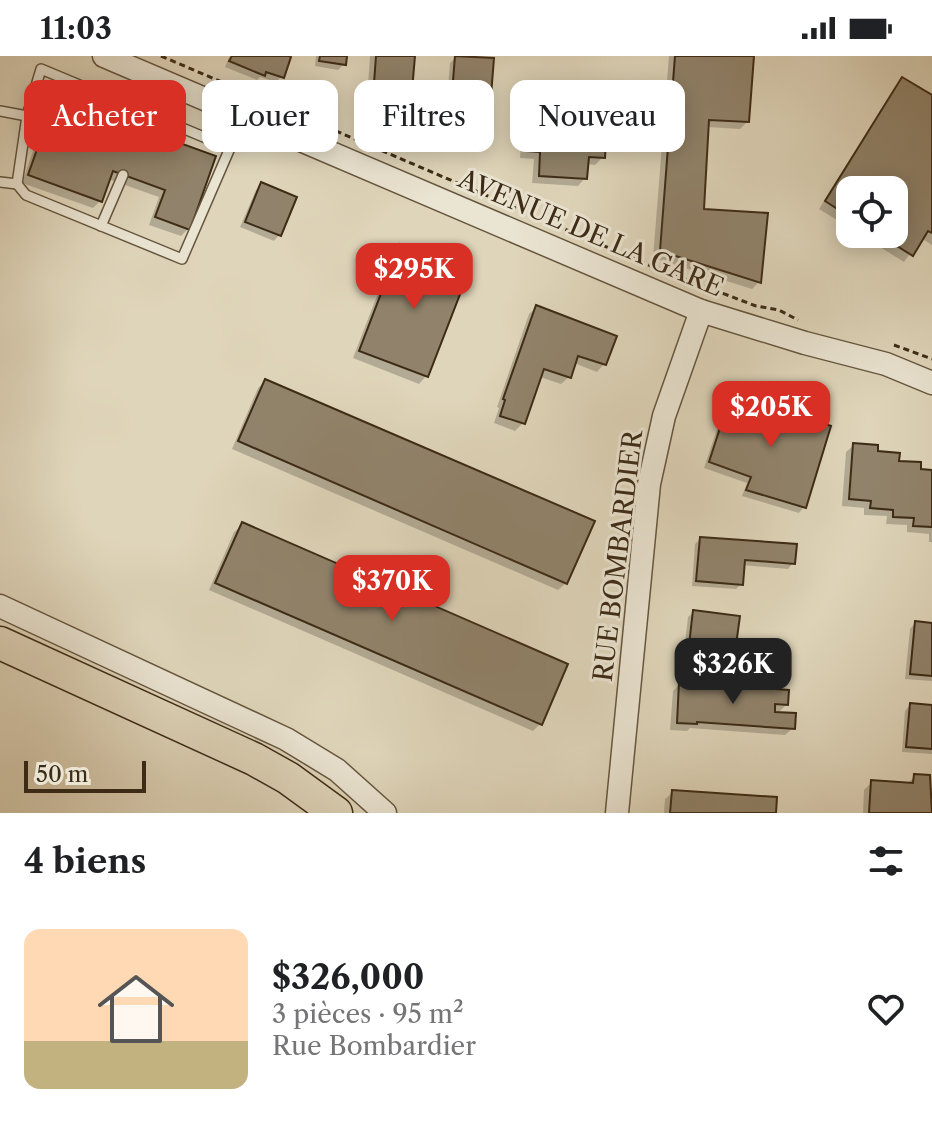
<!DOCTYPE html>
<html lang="fr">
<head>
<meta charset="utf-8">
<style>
  :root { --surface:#fff; --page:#f6f6f6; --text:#202124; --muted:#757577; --line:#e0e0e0; --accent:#d93025 }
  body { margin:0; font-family:"Libre Caslon Text",serif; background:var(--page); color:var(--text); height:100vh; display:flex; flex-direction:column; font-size:30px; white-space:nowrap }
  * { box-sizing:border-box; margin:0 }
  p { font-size:26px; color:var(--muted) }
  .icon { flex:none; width:44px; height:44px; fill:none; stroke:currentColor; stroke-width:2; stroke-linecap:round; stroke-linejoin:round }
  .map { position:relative; height:757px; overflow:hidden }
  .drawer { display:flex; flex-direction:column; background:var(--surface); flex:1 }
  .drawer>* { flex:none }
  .hud { position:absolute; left:24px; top:24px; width:884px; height:72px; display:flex; gap:16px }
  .controls { position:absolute; left:836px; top:120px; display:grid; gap:16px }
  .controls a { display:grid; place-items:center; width:72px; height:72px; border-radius:16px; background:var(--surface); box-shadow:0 4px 20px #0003; font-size:40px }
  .scale { position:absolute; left:24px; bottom:20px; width:122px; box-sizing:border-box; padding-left:8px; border:4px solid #3d2b16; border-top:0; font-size:22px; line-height:28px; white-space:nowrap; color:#3d2b16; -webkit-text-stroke:6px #eae4d2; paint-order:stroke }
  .price { position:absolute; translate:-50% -68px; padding:0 18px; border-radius:16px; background:var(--accent); color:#fff; font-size:26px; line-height:52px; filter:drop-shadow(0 2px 4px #0008) }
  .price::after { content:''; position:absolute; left:50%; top:48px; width:24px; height:18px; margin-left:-12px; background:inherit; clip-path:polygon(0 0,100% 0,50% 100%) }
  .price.current { background:#222; color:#fff }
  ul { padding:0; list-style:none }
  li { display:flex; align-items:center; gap:24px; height:200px; padding:0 24px }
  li+li { border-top:2px solid var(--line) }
  li span { display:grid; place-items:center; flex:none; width:224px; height:160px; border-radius:16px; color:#555 }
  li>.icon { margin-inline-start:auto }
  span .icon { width:96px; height:96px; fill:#fffc; stroke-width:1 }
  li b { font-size:34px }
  h2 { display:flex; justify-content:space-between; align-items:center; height:96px; padding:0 24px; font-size:34px }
  .tag { padding:0 28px; border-radius:16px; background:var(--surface); box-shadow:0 4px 20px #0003; font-size:28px; line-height:72px }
  .tag.current { background:var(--accent); color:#fff }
  .status { display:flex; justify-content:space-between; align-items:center; height:56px; padding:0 40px; background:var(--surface); direction:ltr }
  .status svg { height:22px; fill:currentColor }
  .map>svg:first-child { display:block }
</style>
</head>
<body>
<div class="status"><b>11:03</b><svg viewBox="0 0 49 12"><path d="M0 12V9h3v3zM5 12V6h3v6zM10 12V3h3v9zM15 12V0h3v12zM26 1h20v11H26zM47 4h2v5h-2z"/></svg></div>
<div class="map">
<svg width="932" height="757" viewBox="0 0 932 757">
  <rect width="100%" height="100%" fill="#dfd5ba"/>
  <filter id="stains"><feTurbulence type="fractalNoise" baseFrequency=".0025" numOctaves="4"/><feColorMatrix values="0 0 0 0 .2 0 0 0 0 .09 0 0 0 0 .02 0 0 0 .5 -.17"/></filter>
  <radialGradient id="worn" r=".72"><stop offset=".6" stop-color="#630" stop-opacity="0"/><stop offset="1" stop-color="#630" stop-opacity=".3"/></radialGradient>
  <g fill="#0003" fill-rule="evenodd">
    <polygon points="230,0 283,0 282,20 276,26 260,21 257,24 225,11"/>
    <polygon points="316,0 345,0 344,8 338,14 315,10"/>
    <path d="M370,0H413L408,57L401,64H396L395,71L388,78L369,77L370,61H366ZM404,55V59L388,58Z"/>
    <polygon points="669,0 752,0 747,66 740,73 707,71 702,154 759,226 752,233 653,202"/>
    <polygon points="456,1 485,89 479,95 460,93 461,80 444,79 450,7"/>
    <polygon points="903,23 932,42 932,189 921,182 904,206 859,178 894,178 894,134 850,134 850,172 819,153 895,31"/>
    <polygon points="54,50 102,67 111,54 150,79 188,173 181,180 149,169 159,141 108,123 100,145 93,152 22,127 46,57"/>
    <polygon points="531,50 603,101 595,109 586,108 585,122 578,130 532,127 534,103 520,102 523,58"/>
    <polygon points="261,129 279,179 274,185 240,171 256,134"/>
    <polygon points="400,190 426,320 419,328 353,302 393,198"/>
    <polygon points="537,251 604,308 597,316 574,307 569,321 561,328 540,321 523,367 515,375 494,367 499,352 497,351 529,258"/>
    <polygon points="266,325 566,527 558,534 232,393 258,332"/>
    <polygon points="732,340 804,451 799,457 742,440 747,427 704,412 726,346"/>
    <polygon points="854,389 918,415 932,416 932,486 929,486 929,478 907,476 907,469 886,468 887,460 864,459 864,452 842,450 846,396"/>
    <polygon points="242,469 540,668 533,675 209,534 234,476"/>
    <polygon points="700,483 793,507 788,513 742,509 741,528 736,533 692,530 695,488"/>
    <polygon points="694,556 732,603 727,609 683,603 688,561"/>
    <polygon points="915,567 932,569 932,625 905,623 910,573"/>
    <polygon points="680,628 786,649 777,658 793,672 785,679 690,672 687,675 670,674 673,635"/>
    <polygon points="910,649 932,651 932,698 902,696 905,655"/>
    <polygon points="915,720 927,731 932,732 932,757 863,757 864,734 872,726 906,729"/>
    <polygon points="673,736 774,757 664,757 665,743"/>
  </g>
  <g fill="#91836b" stroke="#3d2b16" stroke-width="2">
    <polygon points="232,0 289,0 291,1 284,22 266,16 265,20 229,5"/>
    <polygon points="320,0 347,0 346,9 319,5"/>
    <polygon points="376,0 415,0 410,58 398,57 397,71 376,70 377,54 372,54"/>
    <polygon points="455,0 494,2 487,90 464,88 465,75 449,74"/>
    <polygon points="675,0 754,0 749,66 709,64 704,153 768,157 761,227 660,195"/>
    <polygon points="902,21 932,39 932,177 928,175 913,200 878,178 894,178 894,134 850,134 850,161 825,145"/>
    <polygon points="53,48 105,66 110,52 155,68 152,77 216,100 190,174 155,161 165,134 113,115 102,146 28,119"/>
    <polygon points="530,48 608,53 605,102 589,101 587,123 539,120 540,96 527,95"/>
    <polygon points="261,126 297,141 281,180 245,166"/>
    <polygon points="400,188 469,215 428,321 359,295"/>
    <polygon points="536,249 617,280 606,309 578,300 571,322 544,313 525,368 500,360 505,344 503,343"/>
    <polygon points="265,323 595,465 567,528 238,385"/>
    <polygon points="731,338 831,370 806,452 746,434 751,421 709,406"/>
    <polygon points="853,387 878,389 878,395 900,397 899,405 921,406 921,413 932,414 932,471 913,470 914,462 893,461 893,454 870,452 871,445 849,443"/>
    <polygon points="242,466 568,608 542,669 215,527"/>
    <polygon points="700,481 797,488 795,508 745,504 743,529 696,525"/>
    <polygon points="693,554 740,560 734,604 688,598"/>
    <polygon points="915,565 932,567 932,620 910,618"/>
    <polygon points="679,626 789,634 788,649 775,648 775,656 796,657 795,673 697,666 697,668 677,667"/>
    <polygon points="910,647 932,649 932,693 906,691"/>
    <polygon points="914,718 930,719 932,757 869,757 871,724 913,727"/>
    <polygon points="672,734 777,741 776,757 670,757"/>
  </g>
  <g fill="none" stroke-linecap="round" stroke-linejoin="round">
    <g stroke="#66563f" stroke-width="12">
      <g id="service">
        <polyline points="129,49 142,16"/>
        <polyline points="0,55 27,60 17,128 0,126"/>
        <polyline points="211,84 225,52"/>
        <polyline points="17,128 26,139 182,203 230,92 41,13 27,60"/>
        <polyline points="101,170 123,119"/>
      </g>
    </g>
    <g stroke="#66563f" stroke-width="25">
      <g id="tertiary">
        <polyline points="104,0 701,255 805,287 886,308 932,327"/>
        <polyline points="0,550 286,683 337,714 385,757"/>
        <polyline points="617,757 649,428 664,360 701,255"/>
      </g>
    </g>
    <g stroke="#3d2b16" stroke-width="35">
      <polyline id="motorway" points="0,587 254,703 288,722 336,757"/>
    </g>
    <g stroke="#3d2b16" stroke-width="3" stroke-dasharray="6 4" stroke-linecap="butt">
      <polyline points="161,0 651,210 756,250 779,254 798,264"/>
      <polyline points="894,289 932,303"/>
    </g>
    <use href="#service" stroke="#eae4d2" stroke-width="9"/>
    <use href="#tertiary" stroke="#eae4d2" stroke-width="22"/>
    <use href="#motorway" stroke="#dfd5ba" stroke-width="32"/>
  </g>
  <g text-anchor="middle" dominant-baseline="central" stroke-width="6" stroke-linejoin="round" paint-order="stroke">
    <g font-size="26" fill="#3d2b16" stroke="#eae4d2">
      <text transform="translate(591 177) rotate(23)">AVENUE DE LA GARE</text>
      <text transform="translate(618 500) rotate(-83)">RUE BOMBARDIER</text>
    </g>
  </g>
  <rect width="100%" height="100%" filter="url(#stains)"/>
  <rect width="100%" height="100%" fill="url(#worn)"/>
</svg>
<div class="controls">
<a><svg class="icon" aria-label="locate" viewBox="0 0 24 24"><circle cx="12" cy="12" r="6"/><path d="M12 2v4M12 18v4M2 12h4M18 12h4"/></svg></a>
</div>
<div class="scale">50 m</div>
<b class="price" style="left:414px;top:255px">$295K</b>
<b class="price" style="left:771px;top:393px">$205K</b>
<b class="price" style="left:392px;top:567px">$370K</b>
<b class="price current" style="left:733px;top:650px">$326K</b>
<div class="hud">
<a class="tag current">Acheter</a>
<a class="tag">Louer</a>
<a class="tag">Filtres</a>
<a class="tag">Nouveau</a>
</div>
</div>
<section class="drawer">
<h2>4 biens<svg class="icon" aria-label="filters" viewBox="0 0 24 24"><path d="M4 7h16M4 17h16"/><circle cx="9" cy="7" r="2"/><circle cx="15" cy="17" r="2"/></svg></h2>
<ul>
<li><span style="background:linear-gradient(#ffd9b3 70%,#c2b280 0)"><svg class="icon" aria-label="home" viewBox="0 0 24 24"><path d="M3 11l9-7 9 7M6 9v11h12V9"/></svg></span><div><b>$326,000</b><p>3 pièces · 95 m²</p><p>Rue Bombardier</p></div><svg class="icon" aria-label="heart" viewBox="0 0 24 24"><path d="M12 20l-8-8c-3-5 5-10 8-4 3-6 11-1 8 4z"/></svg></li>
</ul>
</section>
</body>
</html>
